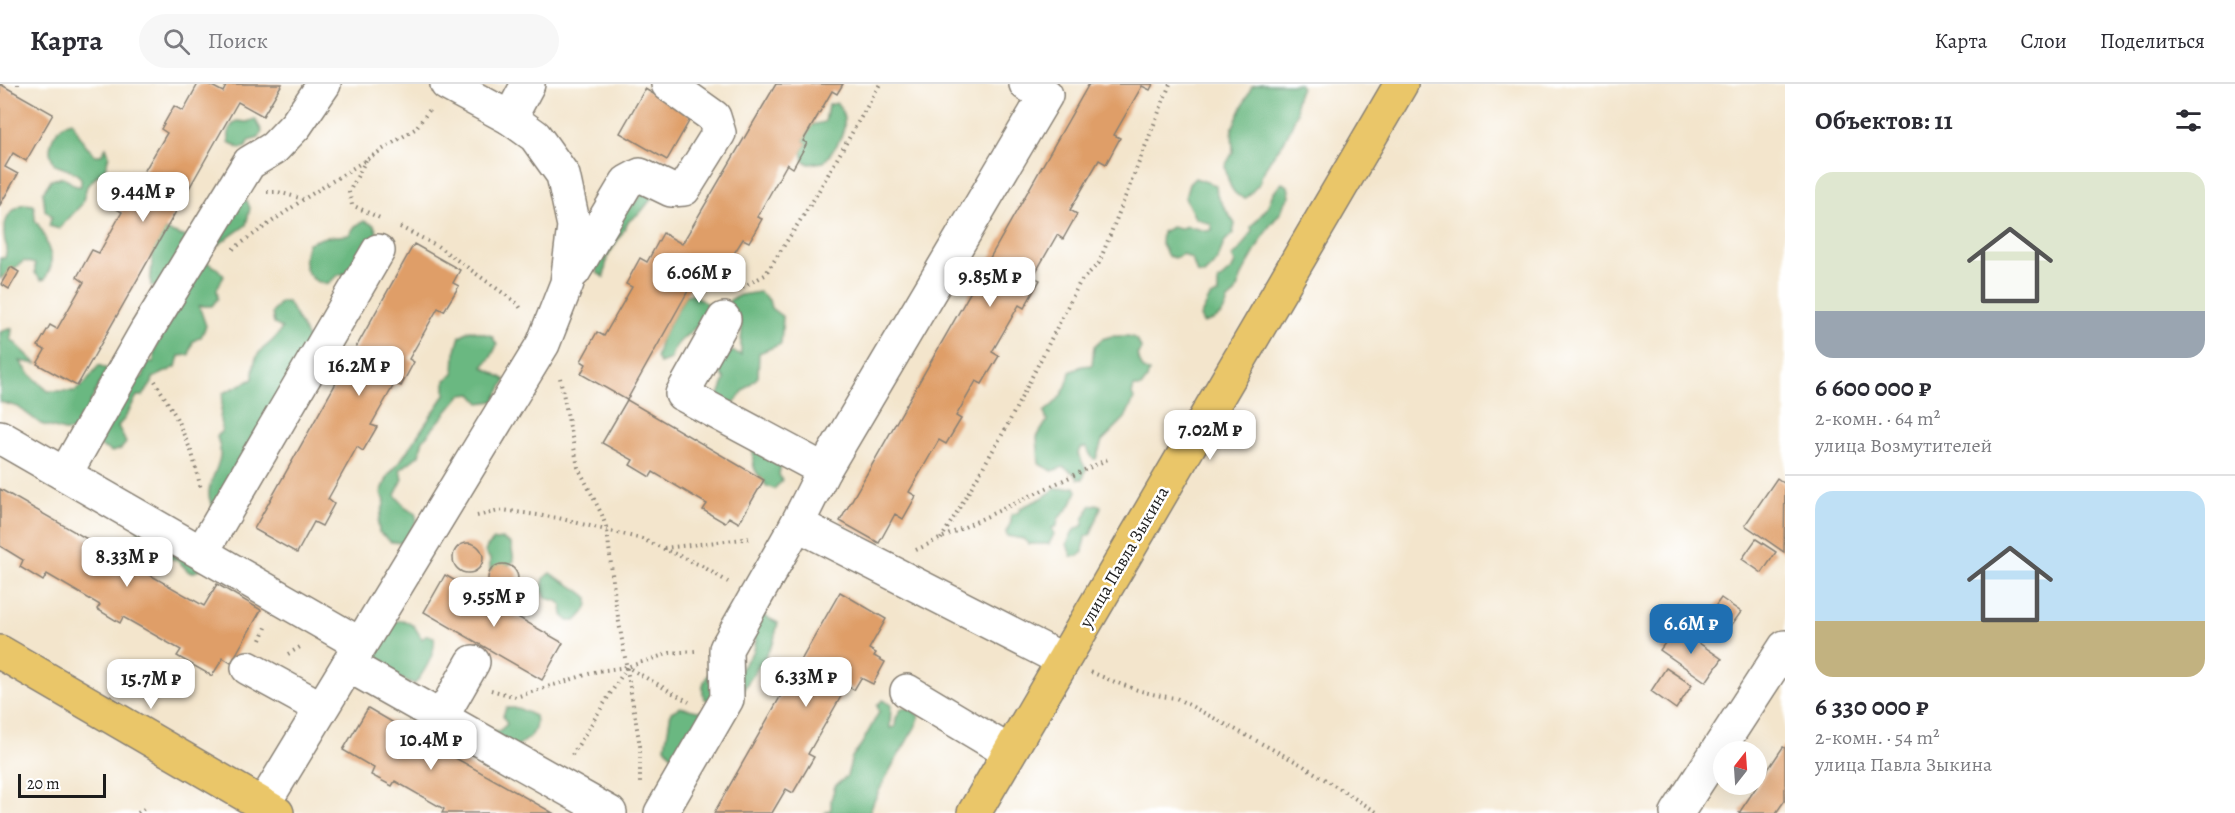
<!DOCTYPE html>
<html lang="ru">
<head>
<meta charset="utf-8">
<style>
  :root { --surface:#fff; --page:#f7f7f7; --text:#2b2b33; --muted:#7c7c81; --line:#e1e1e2; --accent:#1f6fb2 }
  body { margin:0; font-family:Alegreya,serif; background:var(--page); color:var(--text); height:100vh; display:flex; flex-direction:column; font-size:22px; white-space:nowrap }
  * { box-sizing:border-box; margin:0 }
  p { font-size:20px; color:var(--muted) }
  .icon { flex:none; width:33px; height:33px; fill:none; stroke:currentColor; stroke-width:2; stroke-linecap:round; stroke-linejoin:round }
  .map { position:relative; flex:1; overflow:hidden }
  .sheet { display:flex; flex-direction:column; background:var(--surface); width:450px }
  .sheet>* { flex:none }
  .needle { width:39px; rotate:17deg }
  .tools { position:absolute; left:1713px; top:657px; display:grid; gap:12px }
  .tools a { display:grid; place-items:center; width:54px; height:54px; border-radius:50%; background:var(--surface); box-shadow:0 6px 24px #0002; font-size:30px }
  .scale { position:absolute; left:18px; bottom:15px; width:88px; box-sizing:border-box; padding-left:6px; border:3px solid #1c1c1c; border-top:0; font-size:16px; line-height:21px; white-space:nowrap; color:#1c1c1c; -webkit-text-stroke:4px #fff; paint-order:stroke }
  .price { position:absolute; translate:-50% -51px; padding:0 14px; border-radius:12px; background:#fff; color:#222; font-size:20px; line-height:39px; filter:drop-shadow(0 2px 3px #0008) }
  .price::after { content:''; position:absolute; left:50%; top:36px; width:18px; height:14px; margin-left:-9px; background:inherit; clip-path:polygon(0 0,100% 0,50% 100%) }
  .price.active { background:var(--accent); color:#fff }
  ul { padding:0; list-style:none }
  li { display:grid; align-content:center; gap:12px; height:318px; padding:0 30px }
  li+li { border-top:2px solid var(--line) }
  li span { display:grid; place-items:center; height:186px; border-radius:18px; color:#555 }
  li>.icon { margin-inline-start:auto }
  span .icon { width:108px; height:108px; fill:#fffc; stroke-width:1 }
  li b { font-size:26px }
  h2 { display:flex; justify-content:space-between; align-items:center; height:72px; padding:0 30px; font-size:26px }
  header { display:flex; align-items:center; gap:36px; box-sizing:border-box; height:84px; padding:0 30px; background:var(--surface); border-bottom:2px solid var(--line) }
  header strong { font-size:28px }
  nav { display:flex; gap:33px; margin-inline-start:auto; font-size:21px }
  .search { width:420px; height:54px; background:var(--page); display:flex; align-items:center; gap:15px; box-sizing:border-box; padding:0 21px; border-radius:33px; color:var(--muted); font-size:22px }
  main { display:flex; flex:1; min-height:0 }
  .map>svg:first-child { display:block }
</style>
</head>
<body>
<header>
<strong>Карта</strong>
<div class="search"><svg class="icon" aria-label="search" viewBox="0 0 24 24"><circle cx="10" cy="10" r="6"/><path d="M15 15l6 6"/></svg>Поиск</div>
<nav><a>Карта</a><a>Слои</a><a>Поделиться</a></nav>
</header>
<main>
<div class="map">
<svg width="1785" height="729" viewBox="0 0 1785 729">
  <rect width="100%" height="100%" fill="#fff"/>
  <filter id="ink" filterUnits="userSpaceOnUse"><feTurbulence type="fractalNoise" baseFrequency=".0167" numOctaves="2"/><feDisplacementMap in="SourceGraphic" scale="12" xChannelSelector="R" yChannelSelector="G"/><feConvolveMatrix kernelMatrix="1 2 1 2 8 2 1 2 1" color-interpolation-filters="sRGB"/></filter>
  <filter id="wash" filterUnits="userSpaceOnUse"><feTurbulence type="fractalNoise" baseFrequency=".008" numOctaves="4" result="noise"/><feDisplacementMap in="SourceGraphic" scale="24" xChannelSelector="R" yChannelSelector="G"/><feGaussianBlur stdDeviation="1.35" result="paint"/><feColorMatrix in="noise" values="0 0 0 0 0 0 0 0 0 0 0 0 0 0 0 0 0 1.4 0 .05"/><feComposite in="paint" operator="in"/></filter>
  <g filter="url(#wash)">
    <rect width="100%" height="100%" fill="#f3e5cc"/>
    <g fill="#6ab881" stroke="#436a4e" stroke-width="1.5">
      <path d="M1262,0H1300L1301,3L1296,16L1297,29L1292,41L1284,58L1270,76L1261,93L1260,99L1246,114C1230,113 1228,95 1225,82L1233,68L1232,45L1252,2Z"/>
      <path d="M837,19C853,41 840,59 824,78L809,80L804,77L802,67L807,59L803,57L812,41L825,38L828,21Z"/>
      <path d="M255,35L262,47L259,54L248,57L246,63L240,65L229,58C228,48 229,42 237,37L247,38Z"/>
      <path d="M72,37L85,61L95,71H101L106,63L109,71L106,83L87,102L82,120L59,145L49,142L52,132L45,126L43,108L51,96L63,93L76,102H81V94L74,88L55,81C53,77 50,71 50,67C50,53 60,40 72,37Z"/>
      <polygon points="1195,94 1216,101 1217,112 1235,140 1233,149 1225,157 1216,178 1204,190 1197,189 1192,175 1183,170 1175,174 1168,172 1161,159 1162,148 1172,143 1180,145 1186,142 1206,147 1212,146 1211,140 1195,134 1185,114 1189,100"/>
      <path d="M1282,99L1288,102L1290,112L1284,120L1281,128L1268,144L1243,189L1235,210L1228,216C1224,231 1218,236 1203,239L1200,233L1210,213L1218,210V197L1232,185L1235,179L1232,172L1238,168L1252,147L1251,143L1267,124L1273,109Z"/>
      <polygon points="643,109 652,114 641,128 629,137 607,174 604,193 597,189 595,179 623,126 632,122"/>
      <polygon points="239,115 247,117 250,124 246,141 218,161"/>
      <path d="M23,120L34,121L35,136L43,148L51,172V182L45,195L41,196L35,189V180L24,177L0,195V174H5L7,164C0,146 5,128 23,120Z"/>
      <path d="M364,137L374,141L377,149L376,155L348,196L345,190H340L327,200C304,197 301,178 308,159L325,153L349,151L355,142Z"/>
      <path d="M165,146L188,154L159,204L151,202C149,191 154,182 151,171Z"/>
      <path d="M206,178L217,184L224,192L217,205L218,214L212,222H199L206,242L201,253L193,257L189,271L179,272L176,283L153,294L152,299L143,312H137L125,334L118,342L126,359L121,365L112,368L98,361L129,301L135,300L137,295L143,293L146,281L149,278H154C152,260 164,254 170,238Z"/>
      <path d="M760,208L769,216L771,224L783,233L781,260L759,269L758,293L745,305L730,325L719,322V311L725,295C717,286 715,279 720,269L727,270L732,267L741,271C739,247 750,239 727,223L730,216L740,211Z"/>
      <path d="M692,210L707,220C710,244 672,252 671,275L660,279L656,274L661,255L686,211Z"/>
      <path d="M280,218H288L309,256L215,426C200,406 217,392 220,372C221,365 219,359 217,353L222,346L220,336L223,309L253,295C253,258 269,269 282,244L274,240L272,229Z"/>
      <polygon points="12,244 11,255 37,280 20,277 29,289 48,307 75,307 85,299 99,281 107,285 76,347 64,347 41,340 18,323 0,318 0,248"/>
      <polygon points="470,246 492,252 497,261 491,273 483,283 506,296 494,317 480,319 472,310 461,311 423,356 419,371 400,386 403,395 395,411 407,425 415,429 417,436 404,459 391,458 379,448 378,439 385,417 381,409 388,392 401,376 445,311 445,296 454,290 455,269 460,252"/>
      <path d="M1112,252C1125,253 1137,248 1141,265L1137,271L1143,285L1149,288L1147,295L1141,303H1134L1132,310L1134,315L1125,334L1102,357L1096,375H1093L1086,363L1080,364L1078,370L1086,385L1083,395H1078L1075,390L1064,383L1052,387L1039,380L1037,353L1047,337L1044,328C1059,317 1067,306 1070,288L1082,282L1092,281L1094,262L1102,255Z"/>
      <path d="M754,358L782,375L779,390L782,397L774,405L766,402C764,395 761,395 757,389C751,381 753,368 754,358Z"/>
      <polygon points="1075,403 1077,407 1070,422 1058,435 1057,442 1052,444 1054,450 1049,460 1029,460 1023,455 1007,452 1006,448 1011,438 1011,431 1019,428 1020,424 1042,414 1055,405"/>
      <path d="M1096,420L1101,422C1099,432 1094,440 1091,450L1085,453L1083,468L1078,472H1071L1067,460L1073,447L1083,441V436L1090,422Z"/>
      <polygon points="139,444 201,484 195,488 189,488 177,476 165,473 164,469 146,469 138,464 136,452"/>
      <polygon points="503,455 511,460 514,477 509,481 499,481 490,487 490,475 485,468 487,463 494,456"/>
      <path d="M550,489C563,498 577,503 588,514C589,525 584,529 576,537H568L563,531L562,521L557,517L546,514L542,505L544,494Z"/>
      <path d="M762,531L778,539L773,560L740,611L723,621L705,615C698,601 707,591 717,581L739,587L754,567L756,556L748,549Z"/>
      <path d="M403,536L414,542L422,555L427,551L434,553C437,569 424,588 415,600L384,589L383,580L373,563L388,539Z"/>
      <path d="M883,616L891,621L890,644L895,643L896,634L902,624L911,625L919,632C917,644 912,647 907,657C893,680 879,704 869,729H825L831,725V716L835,702L847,692L852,673L861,661L879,628L877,621Z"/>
      <polygon points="680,623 697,627 706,627 683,675 672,672 665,663 671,628"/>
      <path d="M506,624H518L535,632C539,650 528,654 516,664L490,646L499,647L507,640L503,632Z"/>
    </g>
    <g id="blocks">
      <g fill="#df9e68">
        <polygon points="0,0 53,30 26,77 13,69 5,83 18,90 0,121"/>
        <polygon points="198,0 208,0 223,8 227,0 282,0 263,32 238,18 77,302 37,280 45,266 38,262 50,241 57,245 84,198 77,193 92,166 99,169 122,128 113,123 130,94 138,98 167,49 161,45 174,22 183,27"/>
        <polygon points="776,0 843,0 837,10 832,7 803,57 807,59 793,84 787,80 757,133 762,135 749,158 743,155 725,184 707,173 627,316 764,396 739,439 729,433 725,439 703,426 707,420 653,388 650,393 630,381 633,376 602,359 627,316 581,290 586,280 581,277 597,248 604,252 632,203 626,200 640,174 647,178 663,149 682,160"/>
        <polygon points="1089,0 1153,0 1150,6 1142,2 1114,51 1120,54 1106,80 1099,76 1070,126 1077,130 1063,155 1057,151 1033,193 1040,196 1024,224 1019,221 992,268 999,272 982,300 976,297 956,332 961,335 946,360 939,356 909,408 916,412 903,435 895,430 879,459 840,437"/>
        <polygon points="645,5 692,32 667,76 620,49"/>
        <polygon points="414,160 460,186 453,199 459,202 444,227 438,224 409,275 414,278 401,302 395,299 371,341 377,343 363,367 357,363 328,415 334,420 322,442 314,438 297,469 254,445"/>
        <polygon points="11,183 19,188 9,205 1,200"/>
        <polygon points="1777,394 1785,400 1784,468 1745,441"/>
        <polygon points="0,405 204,522 217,500 261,526 231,579 223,574 212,592 177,572 181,566 130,537 123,533 120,539 97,525 100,521 47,490 43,497 20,483 23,476 0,462"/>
        <polygon points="1756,455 1776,468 1762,489 1742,475"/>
        <circle cx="468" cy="474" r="15"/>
        <circle cx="503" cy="495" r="15"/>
        <polygon points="445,491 563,559 542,596 424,528"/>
        <polygon points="840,508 886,535 869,565 876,569 874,572 885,578 873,600 861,594 854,606 847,602 808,670 814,673 793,709 786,705 772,729 714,729"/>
        <polygon points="1721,514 1741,528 1726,549 1706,535"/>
        <polygon points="1676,543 1722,575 1706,598 1660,566"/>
        <polygon points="1666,584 1692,601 1676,625 1651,607"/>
        <polygon points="368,624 404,645 553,729 442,729 444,725 395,697 392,702 371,691 374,684 343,666"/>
        <polygon points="1783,663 1785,664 1785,716 1776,729 1739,729"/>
      </g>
    </g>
  </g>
  <g filter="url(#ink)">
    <use href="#blocks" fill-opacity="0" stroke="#888074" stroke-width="1.5"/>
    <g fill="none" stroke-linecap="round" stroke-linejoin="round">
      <g stroke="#888074" stroke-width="36">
        <g id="minor">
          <polyline points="447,0 510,34"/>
          <polyline points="574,187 627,98 640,91 671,106 684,105 719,49 714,33 668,0"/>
          <polyline points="724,235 682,310 824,386 797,440"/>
          <polyline points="0,353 360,560"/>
          <polyline points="824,386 1046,11 1026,0"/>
          <polyline points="65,390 147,246 249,79 274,64 296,41 324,0"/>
          <polyline points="202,468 378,167"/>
          <polyline points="348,581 610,729"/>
          <polyline points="248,584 321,624"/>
          <polyline points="907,607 1009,668"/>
          <polyline points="441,634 473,578"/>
          <polyline points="263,721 543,260 567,199 574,142 563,91 535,52 510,34 528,0"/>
          <polyline points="661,729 727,615 726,565 797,440 1063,576"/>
          <polyline points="1677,729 1785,563"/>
        </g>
      </g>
      <g stroke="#888074" stroke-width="36">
        <g id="major">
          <polyline points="0,568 277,729"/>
          <polyline points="974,729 1401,0"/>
        </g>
      </g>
      <g stroke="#888074" stroke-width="4" stroke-dasharray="1.5 4.5" stroke-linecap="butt">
        <polyline points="18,1 18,0"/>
        <polyline points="366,76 349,108 352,121 382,135"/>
        <polyline points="267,108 278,108 303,115"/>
        <polyline points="400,143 436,161 517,219 522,226"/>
        <polyline points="233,165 304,115 415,45 431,24"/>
        <polyline points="737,206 765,191 814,115 880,0"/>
        <polyline points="560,294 578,383 602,431 607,446 615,515 640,662 640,702"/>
        <polyline points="155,297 175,331 192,369 201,405"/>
        <polyline points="477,432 503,426 558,434 642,455 702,482 728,498"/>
        <polyline points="941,455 1006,344 1080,198 1099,179 1170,0"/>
        <polyline points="664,464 752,454"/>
        <polyline points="916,466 1110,374"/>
        <polyline points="261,556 267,541"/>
        <polyline points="288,570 302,562"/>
        <path d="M1091,588C1119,600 1146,611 1176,614L1302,681L1378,729"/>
        <polyline points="491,606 516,613 598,587 627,583 670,569 695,567"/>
        <polyline points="572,671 627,583 689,618"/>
        <polyline points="138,729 144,725"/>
      </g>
      <use href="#minor" stroke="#fff" stroke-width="33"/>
      <use href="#major" stroke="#eac669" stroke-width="33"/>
    </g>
  </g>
  <g text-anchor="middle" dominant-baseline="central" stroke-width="5" stroke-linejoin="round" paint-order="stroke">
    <g font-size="18" fill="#1c1c1c" stroke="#fff">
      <text transform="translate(1124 473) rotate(-60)">улица Павла Зыкина</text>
    </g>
  </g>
</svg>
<div class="tools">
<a><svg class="needle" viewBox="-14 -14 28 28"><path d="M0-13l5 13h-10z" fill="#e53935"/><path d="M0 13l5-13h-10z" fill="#7c7c81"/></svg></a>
</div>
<div class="scale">20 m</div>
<b class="price" style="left:143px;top:139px">9.44M ₽</b>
<b class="price" style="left:699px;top:220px">6.06M ₽</b>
<b class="price" style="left:990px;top:224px">9.85M ₽</b>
<b class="price" style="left:359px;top:313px">16.2M ₽</b>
<b class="price" style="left:1210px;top:377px">7.02M ₽</b>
<b class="price" style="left:127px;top:504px">8.33M ₽</b>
<b class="price" style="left:494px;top:544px">9.55M ₽</b>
<b class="price active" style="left:1691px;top:571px">6.6M ₽</b>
<b class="price" style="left:806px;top:624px">6.33M ₽</b>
<b class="price" style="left:151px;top:626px">15.7M ₽</b>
<b class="price" style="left:431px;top:687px">10.4M ₽</b>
</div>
<section class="sheet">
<h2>Объектов: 11<svg class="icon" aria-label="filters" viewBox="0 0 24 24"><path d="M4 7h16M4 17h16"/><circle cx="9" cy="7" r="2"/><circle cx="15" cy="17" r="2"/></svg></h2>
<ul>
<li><span style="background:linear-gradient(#dfe7d0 75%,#9aa5b1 0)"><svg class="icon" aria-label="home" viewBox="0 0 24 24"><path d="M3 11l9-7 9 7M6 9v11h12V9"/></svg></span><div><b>6 600 000 ₽</b><p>2-комн. · 64 m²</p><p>улица Возмутителей</p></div></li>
<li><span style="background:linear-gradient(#bfe0f5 70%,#c2b280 0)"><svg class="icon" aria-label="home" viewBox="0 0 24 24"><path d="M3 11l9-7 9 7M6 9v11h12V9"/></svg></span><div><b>6 330 000 ₽</b><p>2-комн. · 54 m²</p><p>улица Павла Зыкина</p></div></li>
</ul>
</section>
</main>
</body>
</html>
